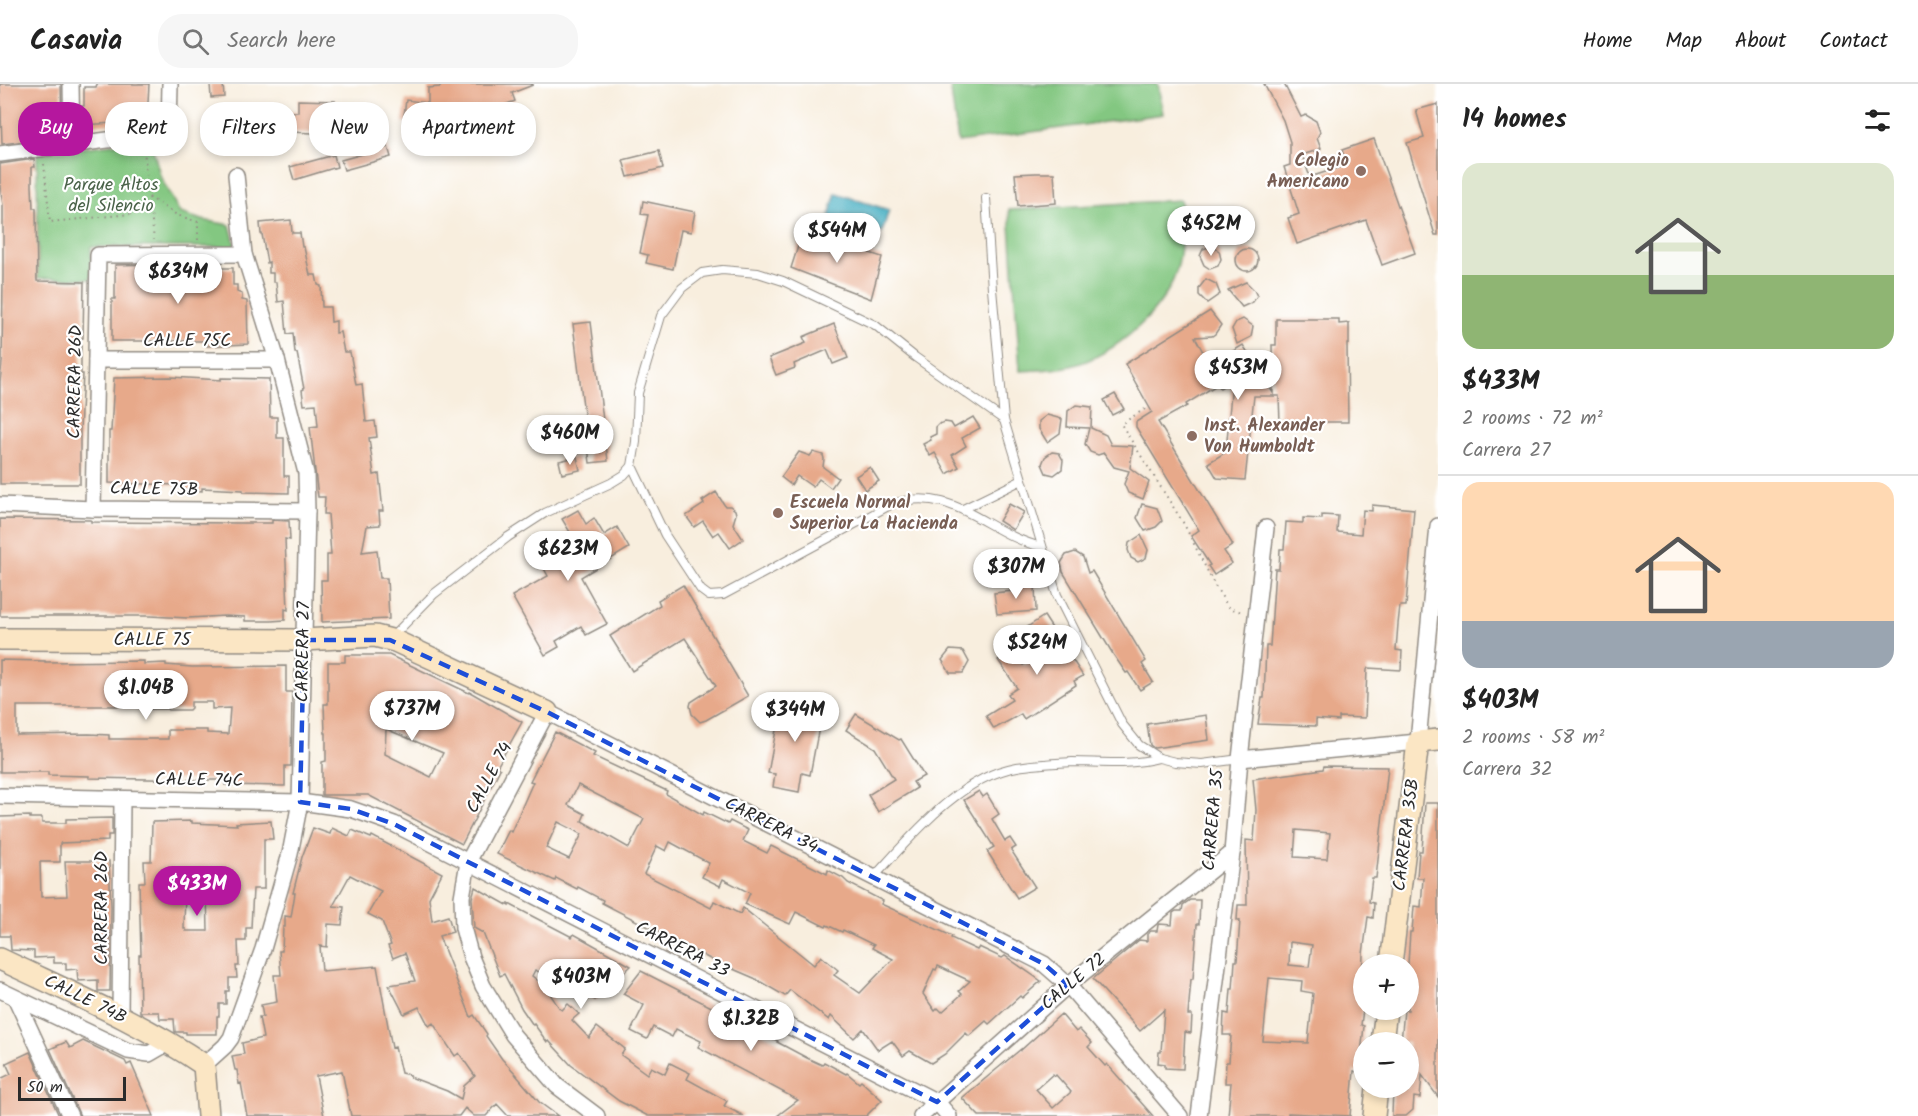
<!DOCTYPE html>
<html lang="en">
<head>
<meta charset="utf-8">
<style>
  :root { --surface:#fff; --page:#f6f6f6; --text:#222; --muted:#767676; --line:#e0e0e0; --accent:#b5179e }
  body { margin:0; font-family:Kalam,sans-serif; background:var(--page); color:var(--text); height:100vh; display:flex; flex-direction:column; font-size:22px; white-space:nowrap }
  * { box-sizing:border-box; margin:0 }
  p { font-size:20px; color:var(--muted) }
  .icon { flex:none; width:33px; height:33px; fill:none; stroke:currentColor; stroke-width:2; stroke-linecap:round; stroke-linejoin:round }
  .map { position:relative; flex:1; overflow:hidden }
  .details { display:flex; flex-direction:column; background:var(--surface); width:480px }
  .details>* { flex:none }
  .banner { position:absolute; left:18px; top:18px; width:570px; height:54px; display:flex; gap:12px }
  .buttons { position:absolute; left:1353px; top:870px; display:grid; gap:12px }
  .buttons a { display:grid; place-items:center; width:66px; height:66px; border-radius:50%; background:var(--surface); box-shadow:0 3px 9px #0003; font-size:30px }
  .scale { position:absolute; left:18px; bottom:15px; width:108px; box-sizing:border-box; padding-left:6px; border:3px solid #2b2b2b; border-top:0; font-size:16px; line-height:21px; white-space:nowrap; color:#2b2b2b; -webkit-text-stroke:4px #fff; paint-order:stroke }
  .price { position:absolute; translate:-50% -51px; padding:0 14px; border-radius:21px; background:#fff; color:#222; font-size:20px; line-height:39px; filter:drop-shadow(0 2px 3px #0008) }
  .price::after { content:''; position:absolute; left:50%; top:36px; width:18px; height:14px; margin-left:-9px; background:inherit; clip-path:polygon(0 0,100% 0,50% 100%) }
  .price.active { background:var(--accent); color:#fff }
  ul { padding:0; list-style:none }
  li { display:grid; align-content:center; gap:12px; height:318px; padding:0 24px }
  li+li { border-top:2px solid var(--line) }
  li span { display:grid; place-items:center; height:186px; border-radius:18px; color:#555 }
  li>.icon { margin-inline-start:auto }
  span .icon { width:108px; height:108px; fill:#fffc; stroke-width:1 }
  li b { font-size:26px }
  h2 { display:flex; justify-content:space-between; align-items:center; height:72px; padding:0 24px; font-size:26px }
  .pill { padding:0 21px; border-radius:24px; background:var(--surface); box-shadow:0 3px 9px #0003; font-size:21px; line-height:54px }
  .pill.active { background:var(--accent); color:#fff }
  header { display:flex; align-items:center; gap:36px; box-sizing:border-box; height:84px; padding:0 30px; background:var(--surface); border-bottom:2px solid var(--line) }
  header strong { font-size:28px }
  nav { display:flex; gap:33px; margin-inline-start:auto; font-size:21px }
  .search { width:420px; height:54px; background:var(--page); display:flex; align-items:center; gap:15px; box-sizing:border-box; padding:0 21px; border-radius:24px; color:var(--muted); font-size:22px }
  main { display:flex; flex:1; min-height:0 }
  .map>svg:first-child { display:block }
</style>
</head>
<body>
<header>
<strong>Casavia</strong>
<div class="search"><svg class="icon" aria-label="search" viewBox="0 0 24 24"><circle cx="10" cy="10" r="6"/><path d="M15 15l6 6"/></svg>Search here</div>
<nav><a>Home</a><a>Map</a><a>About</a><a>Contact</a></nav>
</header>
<main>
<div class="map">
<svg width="1438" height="1032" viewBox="0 0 1438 1032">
  <rect width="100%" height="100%" fill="#fff"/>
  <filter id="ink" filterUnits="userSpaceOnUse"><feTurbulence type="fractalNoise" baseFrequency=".0167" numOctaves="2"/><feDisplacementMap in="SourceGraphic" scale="12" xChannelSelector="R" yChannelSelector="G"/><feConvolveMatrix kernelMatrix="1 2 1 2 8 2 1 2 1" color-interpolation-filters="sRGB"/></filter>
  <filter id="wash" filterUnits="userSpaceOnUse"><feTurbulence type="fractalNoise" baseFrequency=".008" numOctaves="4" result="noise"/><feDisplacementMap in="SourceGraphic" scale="24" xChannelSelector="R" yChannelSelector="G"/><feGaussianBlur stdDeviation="1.35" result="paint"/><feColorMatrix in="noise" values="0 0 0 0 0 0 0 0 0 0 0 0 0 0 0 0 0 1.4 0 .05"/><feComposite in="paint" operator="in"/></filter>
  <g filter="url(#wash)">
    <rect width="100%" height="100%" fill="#f8eede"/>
    <g fill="#83c781" stroke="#577956" stroke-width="1.5">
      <polygon points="950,0 1158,0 1163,30 958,58"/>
      <polygon points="150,55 161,94 180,129 202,136 230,141 236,163 91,163 91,195 38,194 37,70"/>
      <path d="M1181,116C1182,138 1183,160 1178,181C1168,225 1114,272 1071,282C1054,286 1037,286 1020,287L1009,126Z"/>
    </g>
    <polygon fill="#41acc0" stroke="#366c76" stroke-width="1.5" points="836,109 889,126 882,149 829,132"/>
    <g id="blocks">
      <g fill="#e7a98a" fill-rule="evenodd">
        <polygon points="0,0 61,0 62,50 33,51 34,56 2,60"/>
        <polygon points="97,0 149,0 147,36 128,35 128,38 115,37 115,39 81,41 81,22 84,22 84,3 96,3"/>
        <polygon points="210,0 223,0 224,13 211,14"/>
        <polygon points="440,0 533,0 533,1 512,9 515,17 457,39 458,44 403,38 406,16 428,19 428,4 440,3"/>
        <polygon points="1264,0 1284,0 1301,33 1306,31 1316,37 1320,48 1317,54 1321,65 1302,71 1310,93 1347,81 1342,66 1374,55 1415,169 1382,181 1366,136 1297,160 1288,134 1299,130 1284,83 1290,81 1290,58 1283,36"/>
        <polygon points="298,16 335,17 334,50 269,47 270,27 298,28"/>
        <polygon points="1438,20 1438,151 1435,151 1407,59 1424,54 1416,26"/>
        <polygon points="388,63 391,73 344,86 341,76"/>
        <polygon points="659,67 663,84 628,93 623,76"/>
        <polygon points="334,71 337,83 294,96 290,83"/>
        <polygon points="34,75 35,83 32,83 32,102 33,124 36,124 37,197 84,198 83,254 81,254 81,290 83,290 80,346 80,400 0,400 0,298 2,277 3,191 3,121 0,103 0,80"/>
        <polygon points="1036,89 1054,89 1056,119 1018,122 1015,90"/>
        <polygon points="643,117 695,128 691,148 681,146 673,185 646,179 648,171 640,169 648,131 641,130"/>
        <polygon points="291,136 292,149 300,149 302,163 304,163 310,191 316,191 318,201 321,202 322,223 330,223 331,238 336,237 336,249 340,248 344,268 350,268 356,301 362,300 366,338 375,337 377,353 369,354 374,391 379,390 383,427 379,427 380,441 367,442 362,468 377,466 380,494 387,494 389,535 322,538 321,496 327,496 327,471 331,471 328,430 324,430 325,413 318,413 310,343 318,342 316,320 304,321 302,306 304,305 297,269 295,269 293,249 287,250 284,217 278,218 276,198 273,198 273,189 269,189 269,178 267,179 262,150 261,150 260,139"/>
        <polygon points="803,147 882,173 871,215 791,184"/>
        <polygon points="1212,162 1219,167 1221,175 1218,182 1210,185 1204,181 1200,172 1203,165"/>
        <circle cx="1247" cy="176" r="11"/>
        <polygon points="160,180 187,183 187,180 200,180 200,184 233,184 233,201 237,201 237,208 242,210 242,216 247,217 248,260 207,262 207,257 112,257 112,215 115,215 115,181"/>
        <polygon points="1206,195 1216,200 1220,210 1207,219 1199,211 1199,204"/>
        <polygon points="1246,198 1254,206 1257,212 1253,218 1242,223 1228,206"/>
        <polygon points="1210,227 1221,241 1215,250 1212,252 1195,253 1210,281 1243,261 1273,309 1272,261 1276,261 1276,235 1339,235 1339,240 1349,239 1349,260 1347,260 1348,338 1280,338 1279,312 1254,312 1245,396 1217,394 1208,379 1226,368 1232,297 1220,304 1218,300 1186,320 1187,322 1158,338 1233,461 1224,467 1232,479 1214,491 1208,482 1210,481 1191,452 1199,446 1136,343 1136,338 1152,328 1125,280"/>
        <polygon points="1243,235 1253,242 1251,253 1237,260 1232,245 1236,238"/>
        <polygon points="591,238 608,377 590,379 573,240"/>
        <polygon points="834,240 848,274 833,280 827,266 794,280 795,284 776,291 769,274 806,259 803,253"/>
        <polygon points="170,293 221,296 221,294 269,295 270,333 277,333 277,354 284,354 284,392 289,392 289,409 243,408 243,406 202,404 202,407 181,405 181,401 109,399 109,347 111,347 114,294"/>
        <polygon points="1115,310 1124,325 1112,331 1104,316"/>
        <polygon points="1076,321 1092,323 1091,344 1106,351 1111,361 1133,362 1130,384 1149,398 1143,415 1128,409 1124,400 1129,387 1114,383 1104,369 1098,371 1090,368 1085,360 1089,344 1067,343 1068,327"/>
        <polygon points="1047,331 1062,335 1060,349 1047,358 1039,345 1039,337"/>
        <polygon points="973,333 980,344 962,354 966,362 952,371 959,383 947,390 935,369 930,372 923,360 931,356 930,353 936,350 936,343 939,340 945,338 951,339 954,344"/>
        <polygon points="799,368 810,372 813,368 823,371 824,375 823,383 838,394 831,404 819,395 813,403 797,392 791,401 781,393"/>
        <polygon points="1052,368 1059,369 1063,376 1062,385 1054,391 1046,389 1042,380 1045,373"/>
        <polygon points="577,373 580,386 562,390 559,377"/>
        <polygon points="870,383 879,397 865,406 856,392"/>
        <polygon points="716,408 725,422 730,422 735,426 736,430 733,440 743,455 730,464 719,448 713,452 703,437 694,443 686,432 704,420 702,417"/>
        <polygon points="1009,420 1024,428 1013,446 999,437"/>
        <polygon points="1142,420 1157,424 1162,437 1156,443 1145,447 1137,434"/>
        <polygon points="1372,421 1414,425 1406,522 1400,522 1398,540 1396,566 1402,567 1401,586 1368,584 1367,586 1365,634 1339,633 1339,637 1316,635 1316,642 1258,640 1262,614 1264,614 1266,562 1270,562 1275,485 1279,485 1280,465 1284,465 1286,438 1303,439 1303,434 1322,435 1322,431 1338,432 1337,448 1361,450 1363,426 1372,427"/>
        <polygon points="578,426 586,440 594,434 604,451 617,443 629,464 581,493 607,540 586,551 581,542 556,557 559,563 545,571 512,512 548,492 535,468 570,448 562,435"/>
        <polygon points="0,435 91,436 91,438 243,439 272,439 272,436 289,437 290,456 285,455 288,526 285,525 285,536 271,537 245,537 245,533 225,532 188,534 150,532 0,532"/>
        <polygon points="1141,451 1148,466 1146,474 1138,478 1131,474 1128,466 1129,459"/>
        <polygon points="1075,468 1083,473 1088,489 1092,487 1146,577 1142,580 1153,598 1140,606 1128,588 1126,589 1113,570 1063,488 1061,479 1066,471"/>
        <polygon points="683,501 748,612 706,636 700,638 692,630 690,622 691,618 716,602 685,554 632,587 610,552 660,521 658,516"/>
        <polygon points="1035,501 1036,527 997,530 994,509 1013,507 1013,502"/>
        <polygon points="1044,532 1083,592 1074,597 1076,601 1024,635 1021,630 994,645 986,632 1012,616 1008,610 1017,604 998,576 1014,566 1023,581 1042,569 1026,544"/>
        <polygon points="950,566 963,567 969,578 963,589 950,589 942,576"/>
        <path d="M345,571H389L469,609L470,608L522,638L497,683L500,685L462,760L368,711H322V678L326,677V649H325L324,620H328V578H345ZM386,645L443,669L431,693L385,670Z"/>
        <path d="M0,576L45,577V578L144,577V580L166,579V581L192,583L286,582V608H292L291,682H285V702L225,701V696H206L89,694V692L48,691V688H0ZM191,618H212V625L230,624L228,650L207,649V646H168V655H109V651L89,650L17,651V622H148V625H168V626H189L191,624Z"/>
        <polygon points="782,614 823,622 810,691 802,689 799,708 773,703 775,690 768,689"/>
        <polygon points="856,630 899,656 901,655 924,692 913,698 917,704 878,728 868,711 894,695 875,664 846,646"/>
        <polygon points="1206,631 1209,656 1154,664 1150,661 1147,640"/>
        <path d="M555,648L595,669L593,672L667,707L666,710L703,731L704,728L728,740L730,737L748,746L743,757L767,769L771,762L827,790L828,786L843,794L848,799L883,817L881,820L952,852L951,854L977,866L979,863L1002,874L1005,872L1041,897L1022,914L1020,912L989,940L986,937L969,952L966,949L945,970L931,979L910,967L903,972L892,957L878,966L863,945L854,954L831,932L829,936L790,906L785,912L754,894L712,876L602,819L603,816L578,803L577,805L556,794L555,797L497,770L509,746L511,748L533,698L530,697ZM578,701L644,735L629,764L582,737L585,730L568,721ZM558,738L582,750L569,775L546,764ZM670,758L709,779L702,793L720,802L723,795L750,809L745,820L790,840L796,828L826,843L827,841L842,848L843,846L874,861L872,864L893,875L860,909L834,891L838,886L821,872L814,881L743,824L740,830L714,817L711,824L644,790L657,762L666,767ZM938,882L970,897L959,907L962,910L942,928L938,924L935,927L923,910L934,885L936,886Z"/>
        <path d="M1324,682L1388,683L1376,794H1372L1369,818L1374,819L1373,834L1368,833L1363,870L1361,917L1364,918L1361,941L1364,942L1359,988L1354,987L1350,1032L1288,1029V1032H1228L1231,999H1225L1226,978H1229L1231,951H1223L1224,929L1229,930L1231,905H1233L1235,877H1237L1240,836H1237L1238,821H1247L1246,756L1254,757L1256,726L1253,695L1323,685ZM1296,746L1330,749L1327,775L1294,773ZM1290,858L1312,861L1309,883L1289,881ZM1269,894L1302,897L1301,907L1313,909L1308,959L1263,957Z"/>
        <polygon points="979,707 983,713 987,710 999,730 992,735 1005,757 1010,754 1016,763 1011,766 1035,803 1017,814 987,767 994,763 964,716"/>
        <polygon points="1425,719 1438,719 1438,1013 1422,991 1420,1014 1414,1013 1413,1026 1406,1032 1392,1032 1393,1004 1408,1004 1408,958 1401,958 1404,926 1408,926 1408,880 1410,848 1412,848 1414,822 1421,823 1423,794 1417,794 1419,767 1422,767"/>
        <polygon points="30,732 30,734 42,734 42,739 66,739 66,735 112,734 112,751 108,751 108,757 60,759 60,778 40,778 41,813 67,812 65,777 109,777 111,822 110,907 98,907 98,896 78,897 77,885 66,886 66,879 54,879 54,873 34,874 34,867 11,866 10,852 0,852 0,733"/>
        <path d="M192,737V739L237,741L236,739L271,737L273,755H264V805H253L251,844H246V857H238L239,882H236L237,894H229V907H226V920H219V932H217V950H186V948H175L174,935H160L159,928H140L139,871H141L139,798H145L144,777H151L152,738ZM185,805L207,806L208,847H186V845H184Z"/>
        <path d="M313,744L330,750L332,744L349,752L352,746L371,754L372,752L442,789L429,814L432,837L448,832L453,848L439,852L471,933L474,931L487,950L486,952L502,975L517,991H516L539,1018L558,1032H508L497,1020L486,1032H474L465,1024L459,1032H351L342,987L316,992L324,1032H247L241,999L239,1000L237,986H235L232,972L244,970L242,959L263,954L259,933H263L261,921L277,918L274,891H281L279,867H282L283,843H285V832L291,833L295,809H293L302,773ZM350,791L381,807L368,830L382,837L391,861L388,862L393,874L405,869L415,897L389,901L404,930L419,923L429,942L433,939L455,972L459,969L475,992L464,1002L461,1015L447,1007L410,993V991L401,989L395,963L392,964L377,882L322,887L320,862L327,863L328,840L342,841L344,823L333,822Z"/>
        <polygon points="475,803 509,822 509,820 572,853 574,850 631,882 595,916 562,897 560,898 535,886 532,892 544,901 560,925 562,926 568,920 579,930 572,936 589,954 597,943 625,965 621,971 647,990 651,983 665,990 670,979 690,989 687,995 727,1017 724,1022 744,1032 648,1032 619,1017 571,981 549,957 547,958 534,940 533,941 522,925 504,890 500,892 483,849 474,844 472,814"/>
        <polygon points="1190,816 1200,816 1199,840 1197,840 1193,895 1191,895 1188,931 1192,931 1191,949 1185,948 1183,985 1165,984 1165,980 1158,979 1159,968 1161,968 1164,926 1140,947 1093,895 1139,856 1147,857 1147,850 1151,847 1157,847 1158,841 1159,840 1172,841 1173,829 1176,827 1182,827 1183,821"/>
        <polygon points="641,887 778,957 777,958 807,974 822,981 824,978 846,990 847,989 859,999 861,997 882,1016 866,1032 777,1032 798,1016 698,963 701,957 676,945 672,953 653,943 647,955 631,947 644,921 623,910"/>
        <path d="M1061,930L1076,948L1079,945L1092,959L1088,963L1105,982L1107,980L1153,1032H979L962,1014L1021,965V966ZM1053,990L1055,992L1056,991L1071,1008L1053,1024L1036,1005Z"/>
        <polygon points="83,957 125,977 127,981 131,979 154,1032 80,1032 50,965 66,958 70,964"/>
        <polygon points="30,968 59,1032 0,1032 0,995 11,990 6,979"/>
      </g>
    </g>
  </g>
  <g filter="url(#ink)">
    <use href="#blocks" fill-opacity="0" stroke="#928c84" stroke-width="1.5"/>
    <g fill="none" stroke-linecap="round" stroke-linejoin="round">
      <g stroke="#928c84" stroke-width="10">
        <g id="lane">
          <polyline points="986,114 992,205 1004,336 1057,511 1122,640 1139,661 1159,674 1175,678 1202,680 1240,675"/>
          <path d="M632,382L665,451L701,506L709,512L723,511L890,421C952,398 986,450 1042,463"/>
          <polyline points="963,425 1022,396"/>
          <polyline points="392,553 434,510 508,453 545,429 611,399 624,391 632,382 636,358 638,309 661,232 682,204 702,189 722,186 758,189 783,197 875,241 915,273 1004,336"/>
          <path d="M873,794C911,753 959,693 1017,683C1034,680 1054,679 1072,678C1101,678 1130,682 1159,674"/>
        </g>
      </g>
      <g stroke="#928c84" stroke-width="18">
        <g id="street">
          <polyline points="71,0 72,61"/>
          <polyline points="0,70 169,48 170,0"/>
          <polyline points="96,276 277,276"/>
          <polyline points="0,421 93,425 307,427"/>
          <polyline points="93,425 98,171 244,170"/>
          <polyline points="1240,675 1418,658 1438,442"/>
          <polyline points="0,712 300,718 351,725 394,740 937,1018 949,1032"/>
          <polyline points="0,906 128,967 149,970 168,959"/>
          <polyline points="16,915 70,1032"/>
          <polyline points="120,933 122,715"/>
          <polyline points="204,981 225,962 231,954 263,865 290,770 300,718 307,427 306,389 277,276 244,170 236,91"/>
          <polyline points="597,1032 557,1002 513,951 483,902 471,873 463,844 462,813 468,778 547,628 1044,880 1068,901 1180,1032"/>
          <polyline points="921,1032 1068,901 1232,769"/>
          <polyline points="1199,1032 1232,769 1240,675 1266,444"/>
        </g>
      </g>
      <g stroke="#928c84" stroke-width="24">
        <g id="secondary">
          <polyline points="0,555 304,556 375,552 395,557 547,628"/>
          <path d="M0,875C69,908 141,938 204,981L208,1032"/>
          <polyline points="1391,880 1418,658 1438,656"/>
          <polyline points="1382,958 1386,926"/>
          <polyline points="1374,1032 1377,1004"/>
        </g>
      </g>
      <g stroke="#928c84" stroke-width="2" stroke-dasharray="1.5 4.5" stroke-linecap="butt">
        <polyline points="144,66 154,156"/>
        <polyline points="44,80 50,138 151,128"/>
        <polyline points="149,113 177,131 198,138 198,156"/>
        <polyline points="1145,325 1121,340 1184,440 1215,502 1229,524 1242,528"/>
      </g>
      <use href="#lane" stroke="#fff" stroke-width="8"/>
      <use href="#street" stroke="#fff" stroke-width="15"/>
      <use href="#secondary" stroke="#fbe6c4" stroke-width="21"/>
    </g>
  </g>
  <path fill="none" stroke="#1d4ed8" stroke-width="4.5" stroke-dasharray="12 8" stroke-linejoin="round" d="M304,556H390L547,628L1044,880L1068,901L937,1018L394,740L351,725L300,718Z"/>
  <g fill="#8d6e63" stroke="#fff" stroke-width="2">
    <circle cx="1361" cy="87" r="6"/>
    <circle cx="1192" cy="352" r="6"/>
    <circle cx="778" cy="429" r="6"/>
  </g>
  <g text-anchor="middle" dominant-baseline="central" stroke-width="4.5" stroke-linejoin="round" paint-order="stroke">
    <g font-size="18" font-weight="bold" fill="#785e54" stroke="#fff" text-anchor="start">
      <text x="1349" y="77" text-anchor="end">Colegio<tspan x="1349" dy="21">Americano</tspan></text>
      <text x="1204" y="342">Inst. Alexander<tspan x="1204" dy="21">Von Humboldt</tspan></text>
      <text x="790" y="419">Escuela Normal<tspan x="790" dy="21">Superior La Hacienda</tspan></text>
    </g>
    <g font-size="18" fill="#4a6249" stroke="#fff">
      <text x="111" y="101">Parque Altos<tspan x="111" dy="21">del Silencio</tspan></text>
    </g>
    <g font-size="18" fill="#2b2b2b" stroke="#fff">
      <text x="187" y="257">CALLE 75C</text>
      <text transform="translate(76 298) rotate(-89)">CARRERA 26D</text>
      <text transform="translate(154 406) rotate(1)">CALLE 75B</text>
      <text x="152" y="556">CALLE 75</text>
      <text transform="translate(304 568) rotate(-89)">CARRERA 27</text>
      <text transform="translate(490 694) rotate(-62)">CALLE 74</text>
      <text transform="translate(199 697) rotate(1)">CALLE 74C</text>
      <text transform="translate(1214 736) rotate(-85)">CARRERA 35</text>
      <text transform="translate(771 742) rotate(27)">CARRERA 34</text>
      <text transform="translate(1407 751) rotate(-83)">CARRERA 35B</text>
      <text transform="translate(102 824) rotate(-90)">CARRERA 26D</text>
      <text transform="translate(682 866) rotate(27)">CARRERA 33</text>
      <text transform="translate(1074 898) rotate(-40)">CALLE 72</text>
      <text transform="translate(85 916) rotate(26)">CALLE 74B</text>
    </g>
  </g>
</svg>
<div class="buttons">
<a>+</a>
<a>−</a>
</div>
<div class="scale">50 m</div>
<b class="price" style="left:1211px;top:173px">$452M</b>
<b class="price" style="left:837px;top:180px">$544M</b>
<b class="price" style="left:178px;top:221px">$634M</b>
<b class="price" style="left:1238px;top:317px">$453M</b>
<b class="price" style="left:570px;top:382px">$460M</b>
<b class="price" style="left:568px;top:498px">$623M</b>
<b class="price" style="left:1016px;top:516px">$307M</b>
<b class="price" style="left:1037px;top:592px">$524M</b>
<b class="price" style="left:146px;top:637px">$1.04B</b>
<b class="price" style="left:412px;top:658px">$737M</b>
<b class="price" style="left:795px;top:659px">$344M</b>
<b class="price active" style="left:197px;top:833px">$433M</b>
<b class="price" style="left:581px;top:926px">$403M</b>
<b class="price" style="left:751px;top:968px">$1.32B</b>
<div class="banner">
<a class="pill active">Buy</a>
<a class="pill">Rent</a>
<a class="pill">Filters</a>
<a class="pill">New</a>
<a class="pill">Apartment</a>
</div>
</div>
<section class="details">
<h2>14 homes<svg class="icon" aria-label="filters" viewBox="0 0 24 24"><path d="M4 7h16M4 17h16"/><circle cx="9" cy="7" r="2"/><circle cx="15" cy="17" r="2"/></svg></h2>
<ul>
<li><span style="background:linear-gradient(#dfe7d0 60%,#8fb573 0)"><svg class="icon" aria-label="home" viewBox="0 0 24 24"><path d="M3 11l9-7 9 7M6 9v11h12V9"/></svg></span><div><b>$433M</b><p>2 rooms · 72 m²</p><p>Carrera 27</p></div></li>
<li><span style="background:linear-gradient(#ffd9b3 75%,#9aa5b1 0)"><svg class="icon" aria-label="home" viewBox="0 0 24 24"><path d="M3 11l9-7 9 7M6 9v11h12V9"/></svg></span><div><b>$403M</b><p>2 rooms · 58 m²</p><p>Carrera 32</p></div></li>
</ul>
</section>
</main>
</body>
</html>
